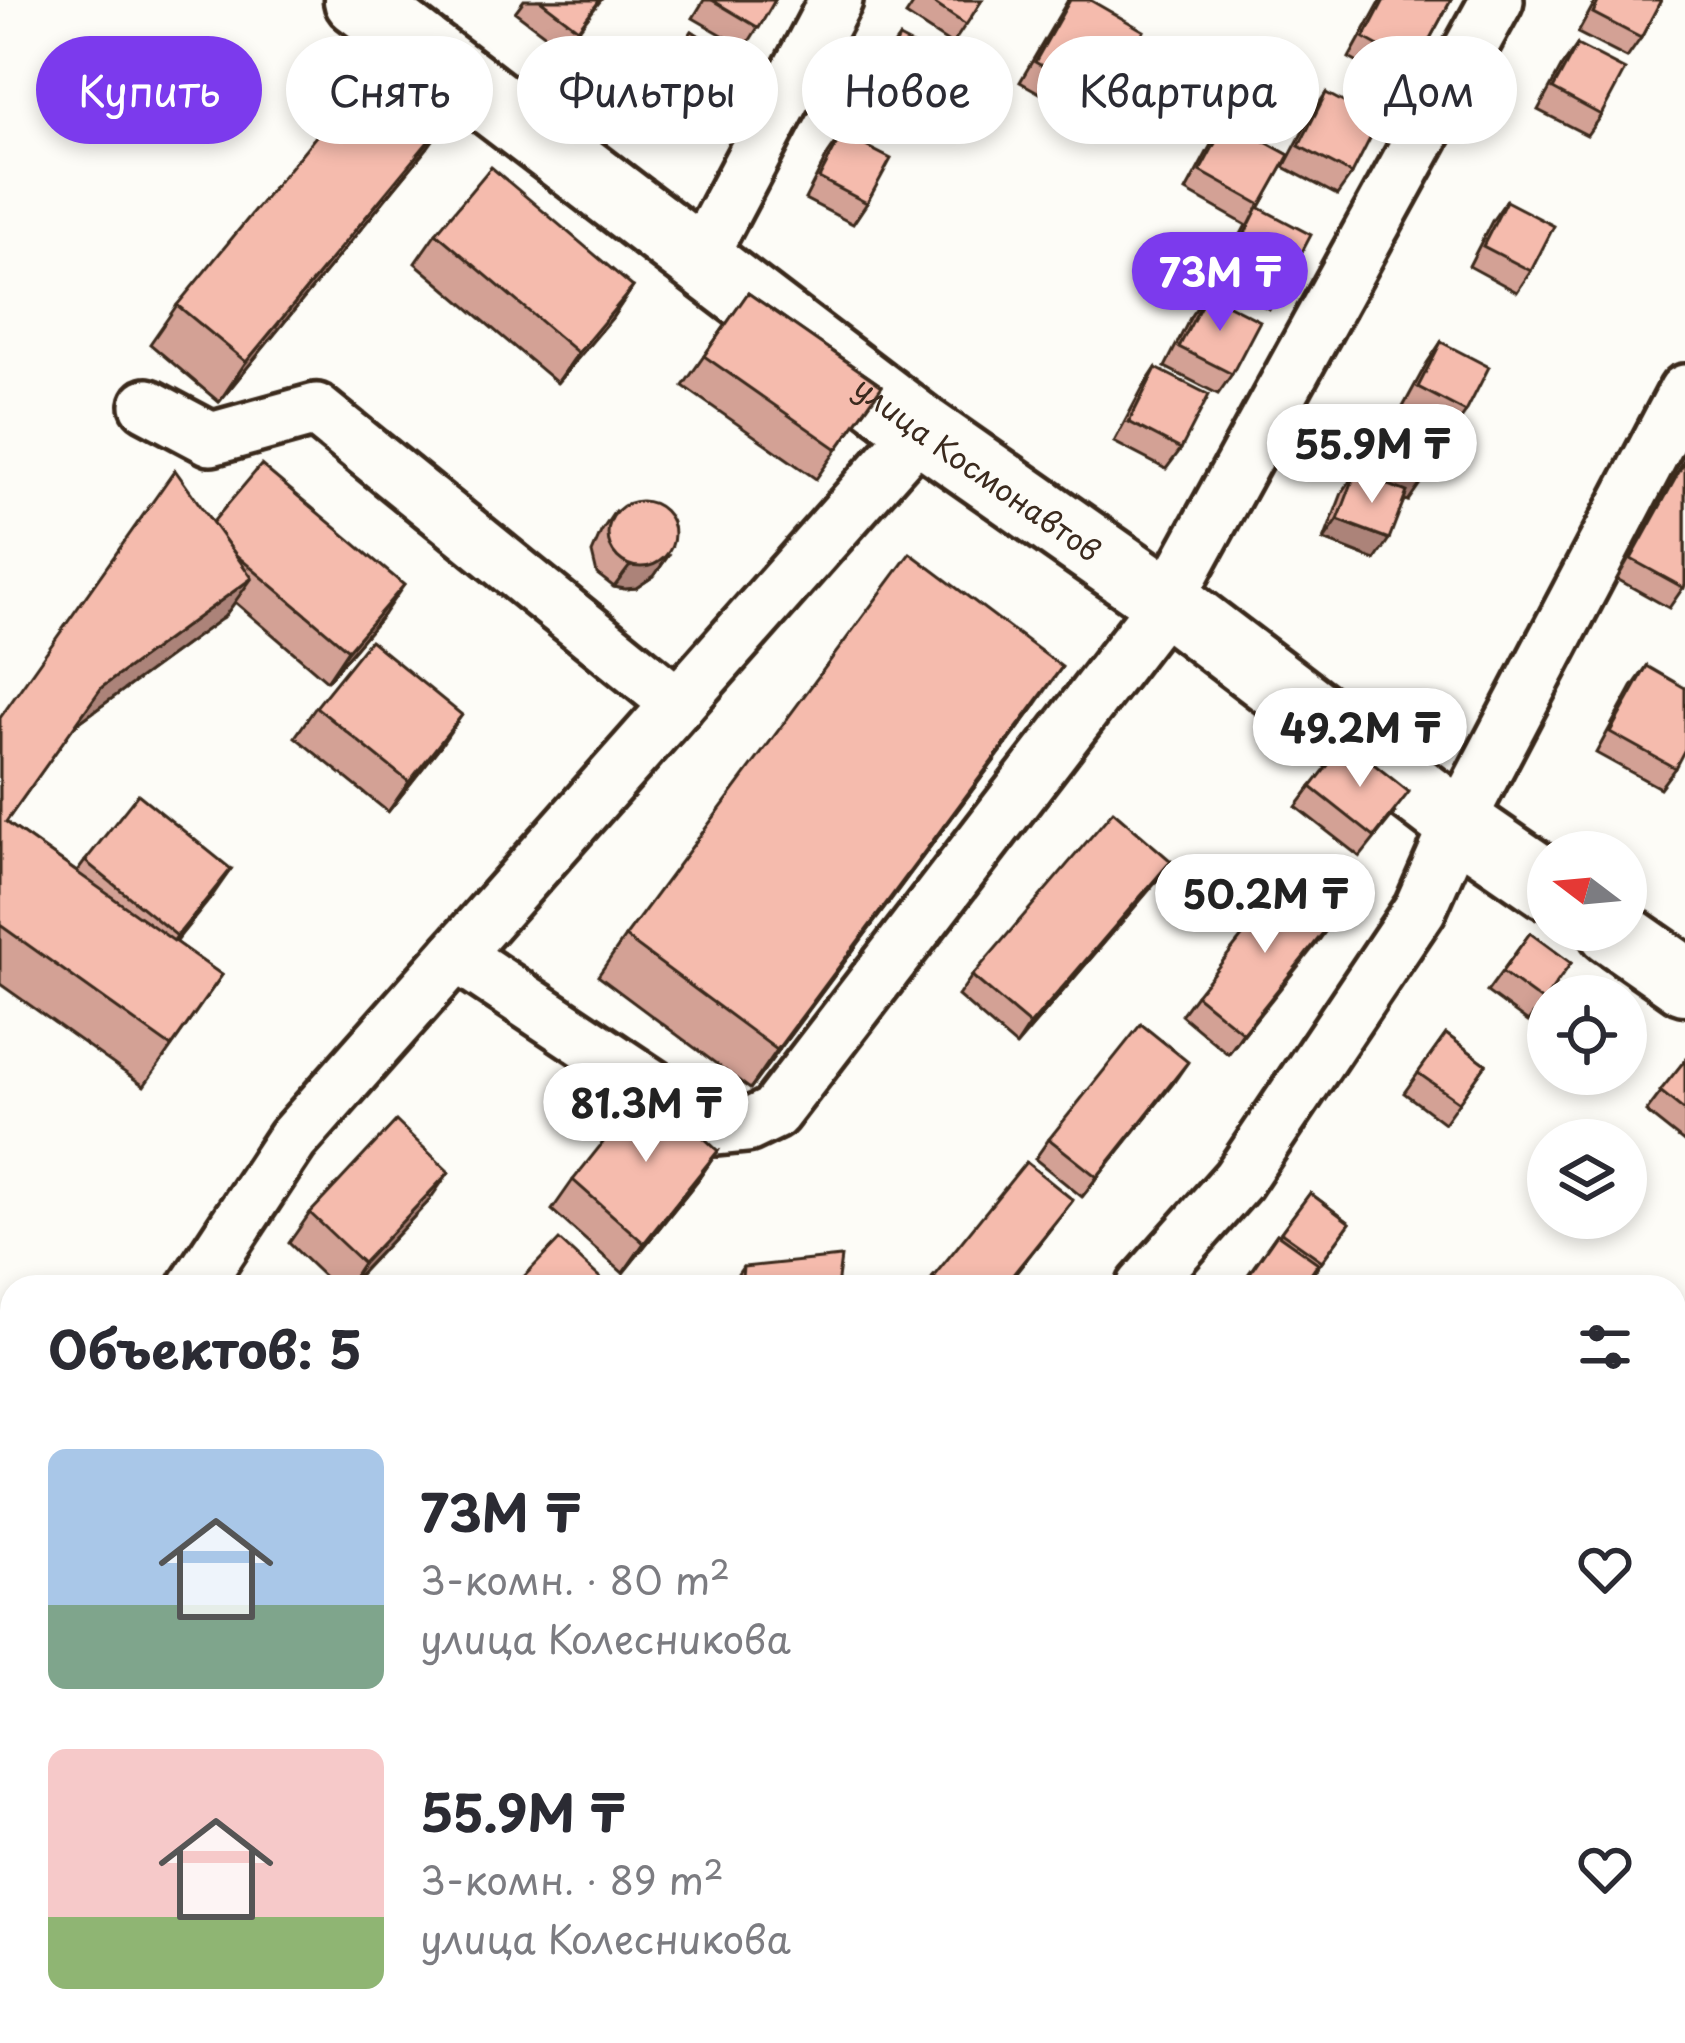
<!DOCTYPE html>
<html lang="ru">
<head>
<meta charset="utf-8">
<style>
  :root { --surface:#fff; --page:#f2f2f3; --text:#2b2b33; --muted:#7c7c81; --accent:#7c3aed }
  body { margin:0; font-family:"Playpen Sans",sans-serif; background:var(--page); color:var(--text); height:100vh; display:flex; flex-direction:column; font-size:45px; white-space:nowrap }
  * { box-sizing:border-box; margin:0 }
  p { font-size:39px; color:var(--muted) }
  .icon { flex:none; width:66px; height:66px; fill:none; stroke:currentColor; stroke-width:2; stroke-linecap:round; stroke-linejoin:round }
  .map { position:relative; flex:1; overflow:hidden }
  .details { position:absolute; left:0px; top:1275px; width:1686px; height:768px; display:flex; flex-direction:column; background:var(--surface); border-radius:36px 36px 0 0; box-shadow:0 6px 18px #0003 }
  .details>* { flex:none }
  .top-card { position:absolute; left:36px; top:36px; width:1614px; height:108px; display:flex; gap:24px }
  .needle { width:78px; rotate:286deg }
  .fabs { position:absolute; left:1527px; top:831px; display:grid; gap:24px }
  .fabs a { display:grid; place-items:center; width:120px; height:120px; border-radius:50%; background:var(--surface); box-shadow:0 6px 18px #0003; font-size:60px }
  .price { position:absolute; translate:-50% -102px; padding:0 27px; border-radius:42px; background:#fff; color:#222; font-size:39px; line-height:78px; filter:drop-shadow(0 3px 6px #0008) }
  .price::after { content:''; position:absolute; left:50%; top:72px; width:36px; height:27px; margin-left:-18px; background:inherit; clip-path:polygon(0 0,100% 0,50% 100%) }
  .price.active { background:var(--accent); color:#fff }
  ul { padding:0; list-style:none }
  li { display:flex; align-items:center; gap:36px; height:300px; padding:0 48px }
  li span { display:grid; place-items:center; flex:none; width:336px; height:240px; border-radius:18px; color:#555 }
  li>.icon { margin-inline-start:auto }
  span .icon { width:144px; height:144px; fill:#fffc; stroke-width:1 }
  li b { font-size:51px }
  h2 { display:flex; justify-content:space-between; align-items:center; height:144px; padding:0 48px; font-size:51px }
  .tag { padding:0 42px; border-radius:54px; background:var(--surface); box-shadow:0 6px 18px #0003; font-size:42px; line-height:108px }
  .tag.active { background:var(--accent); color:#fff }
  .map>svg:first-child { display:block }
</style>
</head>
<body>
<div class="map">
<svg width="1685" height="2043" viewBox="0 0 1685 2043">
  <rect width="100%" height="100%" fill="#fdfcf7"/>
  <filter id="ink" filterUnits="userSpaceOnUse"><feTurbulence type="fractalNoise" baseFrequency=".00833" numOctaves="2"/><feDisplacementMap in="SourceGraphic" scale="24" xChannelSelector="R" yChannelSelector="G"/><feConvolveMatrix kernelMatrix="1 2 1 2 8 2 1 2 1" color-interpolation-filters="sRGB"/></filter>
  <g filter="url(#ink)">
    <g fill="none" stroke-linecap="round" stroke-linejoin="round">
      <g stroke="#3b2a1e" stroke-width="60">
        <g id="minor">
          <polyline points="700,258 836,0"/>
          <polyline points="147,405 211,439 316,410 678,704"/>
          <polyline points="456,955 717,1129 747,1126 774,1113 1167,601 1497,0"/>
          <polyline points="195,1287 292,1140 921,429"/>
          <polyline points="1143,1287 1238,1180 1420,909 1458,823 1685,391"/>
          <polyline points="0,1390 12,1405"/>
          <polyline points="533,2043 542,2031"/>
        </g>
      </g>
      <g stroke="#3b2a1e" stroke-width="75">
        <g id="major">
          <path id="s1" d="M358,0L921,429L1167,601L1458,823L1548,885"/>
          <polyline points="1612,930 1685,981"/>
          <polyline points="1674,1916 1685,1907"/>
          <polyline points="1516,2043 1531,2031"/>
        </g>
      </g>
      <use href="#minor" stroke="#fdfcf7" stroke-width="51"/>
      <use href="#major" stroke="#fdfcf7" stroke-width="66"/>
    </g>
    <g fill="#d3a195" stroke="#3b2a1e" stroke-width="3">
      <polygon points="524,0 601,0 564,49 515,12"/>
      <polygon points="704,0 775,0 745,48 693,18"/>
      <polygon points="916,0 982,0 952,45 906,15"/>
      <polygon points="1068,0 1090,0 1104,101 1090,121 1020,82"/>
      <polygon points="1381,0 1451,0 1415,66 1401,87 1349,58"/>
      <polygon points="1596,0 1661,0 1641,38 1627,58 1578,33"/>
      <polygon points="692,31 742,64 694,134 645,102"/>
      <polygon points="899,38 923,108 909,128 861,103 884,58"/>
      <polygon points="1577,45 1601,115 1587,135 1538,110 1562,66"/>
      <polygon points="1326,93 1352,174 1337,195 1284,167 1312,114"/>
      <polygon points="1227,121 1289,155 1259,208 1283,288 1269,309 1216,281 1246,225 1186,191 1213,141"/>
      <polygon points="842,134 867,203 853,224 805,199 828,154"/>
      <polygon points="428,147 219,402 150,344 177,305"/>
      <polygon points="1506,201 1531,271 1517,292 1469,266 1492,221"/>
      <polygon points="436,233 633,287 612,318 557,383 415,263"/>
      <polygon points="748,293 882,386 816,479 683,386"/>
      <polygon points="1207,294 1232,374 1218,394 1165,367 1192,314"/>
      <polygon points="1441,342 1466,412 1451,433 1403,407 1427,363"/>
      <polygon points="1156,368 1181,449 1166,469 1114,442 1142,389"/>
      <polygon points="1390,414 1408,501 1404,500 1375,560 1324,540 1342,493 1356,472 1360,474 1376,435"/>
      <polygon points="1685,459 1685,585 1669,608 1617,579"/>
      <polygon points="615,511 668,556 654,576 636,588 625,589 614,587 597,574 592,553 601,532"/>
      <polygon points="212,523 383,615 327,681 235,602 224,617 74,726 6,822 77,872 85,861 231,869 175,942 222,975 144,1086 0,984 0,718"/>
      <polygon points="1647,666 1675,768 1660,788 1596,753 1632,687"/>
      <polygon points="1035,706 750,1089 598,976 625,937"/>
      <polygon points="316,707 441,745 388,812 295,737"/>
      <polygon points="1311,787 1395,813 1360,857 1296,807"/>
      <polygon points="1156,882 1016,1046 958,996 972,976"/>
      <polygon points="1335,918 1228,1054 1181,1015 1196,995"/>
      <polygon points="1530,933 1571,963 1528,1022 1487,992"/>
      <polygon points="1446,1034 1486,1064 1444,1123 1404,1093"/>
      <polygon points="1685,1060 1685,1143 1646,1112"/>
      <polygon points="1174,1082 1082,1197 1035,1159 1049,1139"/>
      <polygon points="718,1151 697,1181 623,1273 552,1210 573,1180"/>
      <polygon points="1310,1193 1350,1223 1307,1282 1306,1281 1301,1287 1239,1287 1277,1234 1279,1235"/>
      <polygon points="1073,1200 1005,1287 926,1287 933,1277"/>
      <polygon points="428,1202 348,1287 335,1287 289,1243 310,1213"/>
      <polygon points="743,1267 837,1287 729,1287"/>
      <polygon points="1674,1624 1685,1732 1674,1741"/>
      <polygon points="0,1759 12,1760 12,2031 0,2043 0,1917 8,1905 0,1900"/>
      <polygon points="609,2031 721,2031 710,2043 604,2043 602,2041"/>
      <polygon points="1100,2031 1201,2031 1190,2043 1112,2043"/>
      <polygon points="1245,2031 1296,2031 1279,2043 1254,2043"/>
    </g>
    <g fill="#ac8379" stroke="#3b2a1e" stroke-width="3">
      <polygon points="456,108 428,147 219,402 246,362"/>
      <polygon points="633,287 612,318 557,383 578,353"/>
      <polygon points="1372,461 1422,481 1408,501 1357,482"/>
      <polygon points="1338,520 1389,539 1375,560 1324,540"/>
      <polygon points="668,556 654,576 636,588 625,589 614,587 629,567"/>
      <polygon points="252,578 224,617 74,726 102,687"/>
      <polygon points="404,585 383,615 327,681 348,650"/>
      <polygon points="1062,667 1035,706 750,1089 777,1050"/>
      <polygon points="462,715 441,745 388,812 409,782"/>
      <polygon points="1171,861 1156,882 1016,1046 1030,1025"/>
      <polygon points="231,869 210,899 156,966 177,936"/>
      <polygon points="1335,918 1320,939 1228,1054 1243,1033"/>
      <polygon points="1188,1062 1174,1082 1082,1197 1097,1177"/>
      <polygon points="718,1151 697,1181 623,1273 644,1243"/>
      <polygon points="449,1172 428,1202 347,1287 363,1263"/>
      <polygon points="1073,1200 1005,1287 1003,1287"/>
      <polygon points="1685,1723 1685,1732 1674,1741 1674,1737"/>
      <polygon points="715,2031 721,2031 710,2043 704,2043"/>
      <polygon points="1194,2031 1201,2031 1190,2043 1183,2043"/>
      <polygon points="1282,2031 1296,2031 1279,2043 1271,2043"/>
    </g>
    <g fill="#f5bbad" stroke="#3b2a1e" stroke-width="3">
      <polygon points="540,0 600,0 578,29"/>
      <polygon points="712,0 775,0 759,28"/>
      <polygon points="929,0 982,0 966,25"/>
      <polygon points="1070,0 1090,0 1144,31 1104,101 1035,62"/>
      <polygon points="1384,0 1451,0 1415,66 1364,38"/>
      <polygon points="1599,0 1661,0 1641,38 1593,13"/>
      <polygon points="692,31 742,64 708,114 659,81"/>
      <polygon points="899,38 947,63 923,108 875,83"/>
      <polygon points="1577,45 1625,70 1601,115 1553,89"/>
      <polygon points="386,51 456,108 246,362 177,305"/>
      <polygon points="1326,93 1379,121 1352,174 1299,146"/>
      <polygon points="1227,121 1289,155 1261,205 1200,171"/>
      <polygon points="842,134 891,159 867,203 819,178"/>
      <polygon points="491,167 633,287 578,353 436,233"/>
      <polygon points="1506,201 1554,226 1531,271 1483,246"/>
      <polygon points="1258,207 1311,235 1283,288 1231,261"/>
      <polygon points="748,293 882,386 837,449 704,356"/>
      <polygon points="1207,294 1260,321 1232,374 1179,347"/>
      <polygon points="1441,342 1489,367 1466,412 1418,387"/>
      <polygon points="1156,368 1209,395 1181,449 1129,422"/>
      <polygon points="1390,414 1440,434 1422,481 1372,461"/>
      <polygon points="1685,461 1685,585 1684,588 1631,559"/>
      <polygon points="261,465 404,585 348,650 236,555 212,523"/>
      <polygon points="175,470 252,578 102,687 6,822 222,975 171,1047 0,925 0,718"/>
      <polygon points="1356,472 1407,492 1389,539 1338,520"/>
      <circle cx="641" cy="534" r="33"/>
      <polygon points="910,553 1062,667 777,1050 625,937"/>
      <polygon points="370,640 462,715 409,782 316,707"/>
      <polygon points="1647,666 1685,688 1685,749 1675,768 1610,732"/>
      <polygon points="1346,742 1409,792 1374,837 1311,787"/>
      <polygon points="138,794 231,869 177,936 85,861"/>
      <polygon points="1113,811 1171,861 1030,1025 972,976"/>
      <polygon points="1287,880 1335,918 1243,1033 1196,995"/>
      <polygon points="1530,933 1571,963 1543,1002 1502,972"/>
      <polygon points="1141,1024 1188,1062 1097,1177 1049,1139"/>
      <polygon points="1446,1034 1486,1064 1459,1102 1418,1073"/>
      <polygon points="1685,1060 1685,1111 1660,1091"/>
      <polygon points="648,1086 718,1151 644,1243 573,1180"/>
      <polygon points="396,1121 449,1172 363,1263 310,1213"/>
      <polygon points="1026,1162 1073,1200 1003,1287 946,1287 933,1277"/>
      <polygon points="1310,1193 1350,1223 1322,1261 1281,1232"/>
      <polygon points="1277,1234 1318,1263 1301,1287 1270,1287 1250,1273"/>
      <polygon points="559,1240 610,1287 514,1287"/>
      <polygon points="841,1257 837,1287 741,1287 743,1267"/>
      <polygon points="1685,1615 1685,1723 1682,1726 1674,1716 1674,1624"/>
      <polygon points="3,1755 12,1760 12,1851 0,1844 0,1759"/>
      <polygon points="12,1902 12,2031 117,2031 110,2043 0,2043 0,1921"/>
      <polygon points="422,2031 455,2031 471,2043 413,2043"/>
      <polygon points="646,2031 715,2031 704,2043 659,2043"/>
      <polygon points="1152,2031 1194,2031 1183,2043 1165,2043"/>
    </g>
  </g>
  <g text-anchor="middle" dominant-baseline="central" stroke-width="12" stroke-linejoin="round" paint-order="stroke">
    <g font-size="30" fill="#3b2a1e" stroke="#fdfcf7">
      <text stroke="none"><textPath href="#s1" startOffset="777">улица Космонавтов</textPath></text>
    </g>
  </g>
</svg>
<div class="fabs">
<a><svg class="needle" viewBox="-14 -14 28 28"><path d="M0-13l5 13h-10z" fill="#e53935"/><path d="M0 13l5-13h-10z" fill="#7c7c81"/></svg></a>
<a><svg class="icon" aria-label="locate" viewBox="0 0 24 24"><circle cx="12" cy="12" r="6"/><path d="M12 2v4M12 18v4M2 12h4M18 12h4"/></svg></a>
<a><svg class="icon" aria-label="layers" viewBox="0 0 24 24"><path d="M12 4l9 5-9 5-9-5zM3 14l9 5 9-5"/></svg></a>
</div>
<b class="price active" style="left:1220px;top:334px">73M ₸</b>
<b class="price" style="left:1372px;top:506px">55.9M ₸</b>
<b class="price" style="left:1360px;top:790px">49.2M ₸</b>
<b class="price" style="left:1265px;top:956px">50.2M ₸</b>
<b class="price" style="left:646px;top:1165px">81.3M ₸</b>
<div class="top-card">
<a class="tag active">Купить</a>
<a class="tag">Снять</a>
<a class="tag">Фильтры</a>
<a class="tag">Новое</a>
<a class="tag">Квартира</a>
<a class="tag">Дом</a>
</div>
<section class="details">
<h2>Объектов: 5<svg class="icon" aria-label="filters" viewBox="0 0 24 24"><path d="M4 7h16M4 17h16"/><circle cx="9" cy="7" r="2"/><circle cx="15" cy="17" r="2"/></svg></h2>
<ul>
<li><span style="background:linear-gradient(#a9c7e8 65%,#7fa58c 0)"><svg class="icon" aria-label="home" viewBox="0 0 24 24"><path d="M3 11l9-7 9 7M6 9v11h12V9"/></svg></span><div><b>73M ₸</b><p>3-комн. · 80 m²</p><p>улица Колесникова</p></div><svg class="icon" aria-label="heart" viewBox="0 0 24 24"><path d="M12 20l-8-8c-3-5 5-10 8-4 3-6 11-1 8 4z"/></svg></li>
<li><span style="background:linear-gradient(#f6c9c9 70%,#8fb573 0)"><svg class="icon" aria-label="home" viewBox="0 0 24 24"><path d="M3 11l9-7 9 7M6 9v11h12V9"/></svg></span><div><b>55.9M ₸</b><p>3-комн. · 89 m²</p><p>улица Колесникова</p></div><svg class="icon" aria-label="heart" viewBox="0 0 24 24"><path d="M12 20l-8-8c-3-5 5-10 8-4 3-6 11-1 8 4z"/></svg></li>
</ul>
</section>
</div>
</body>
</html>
